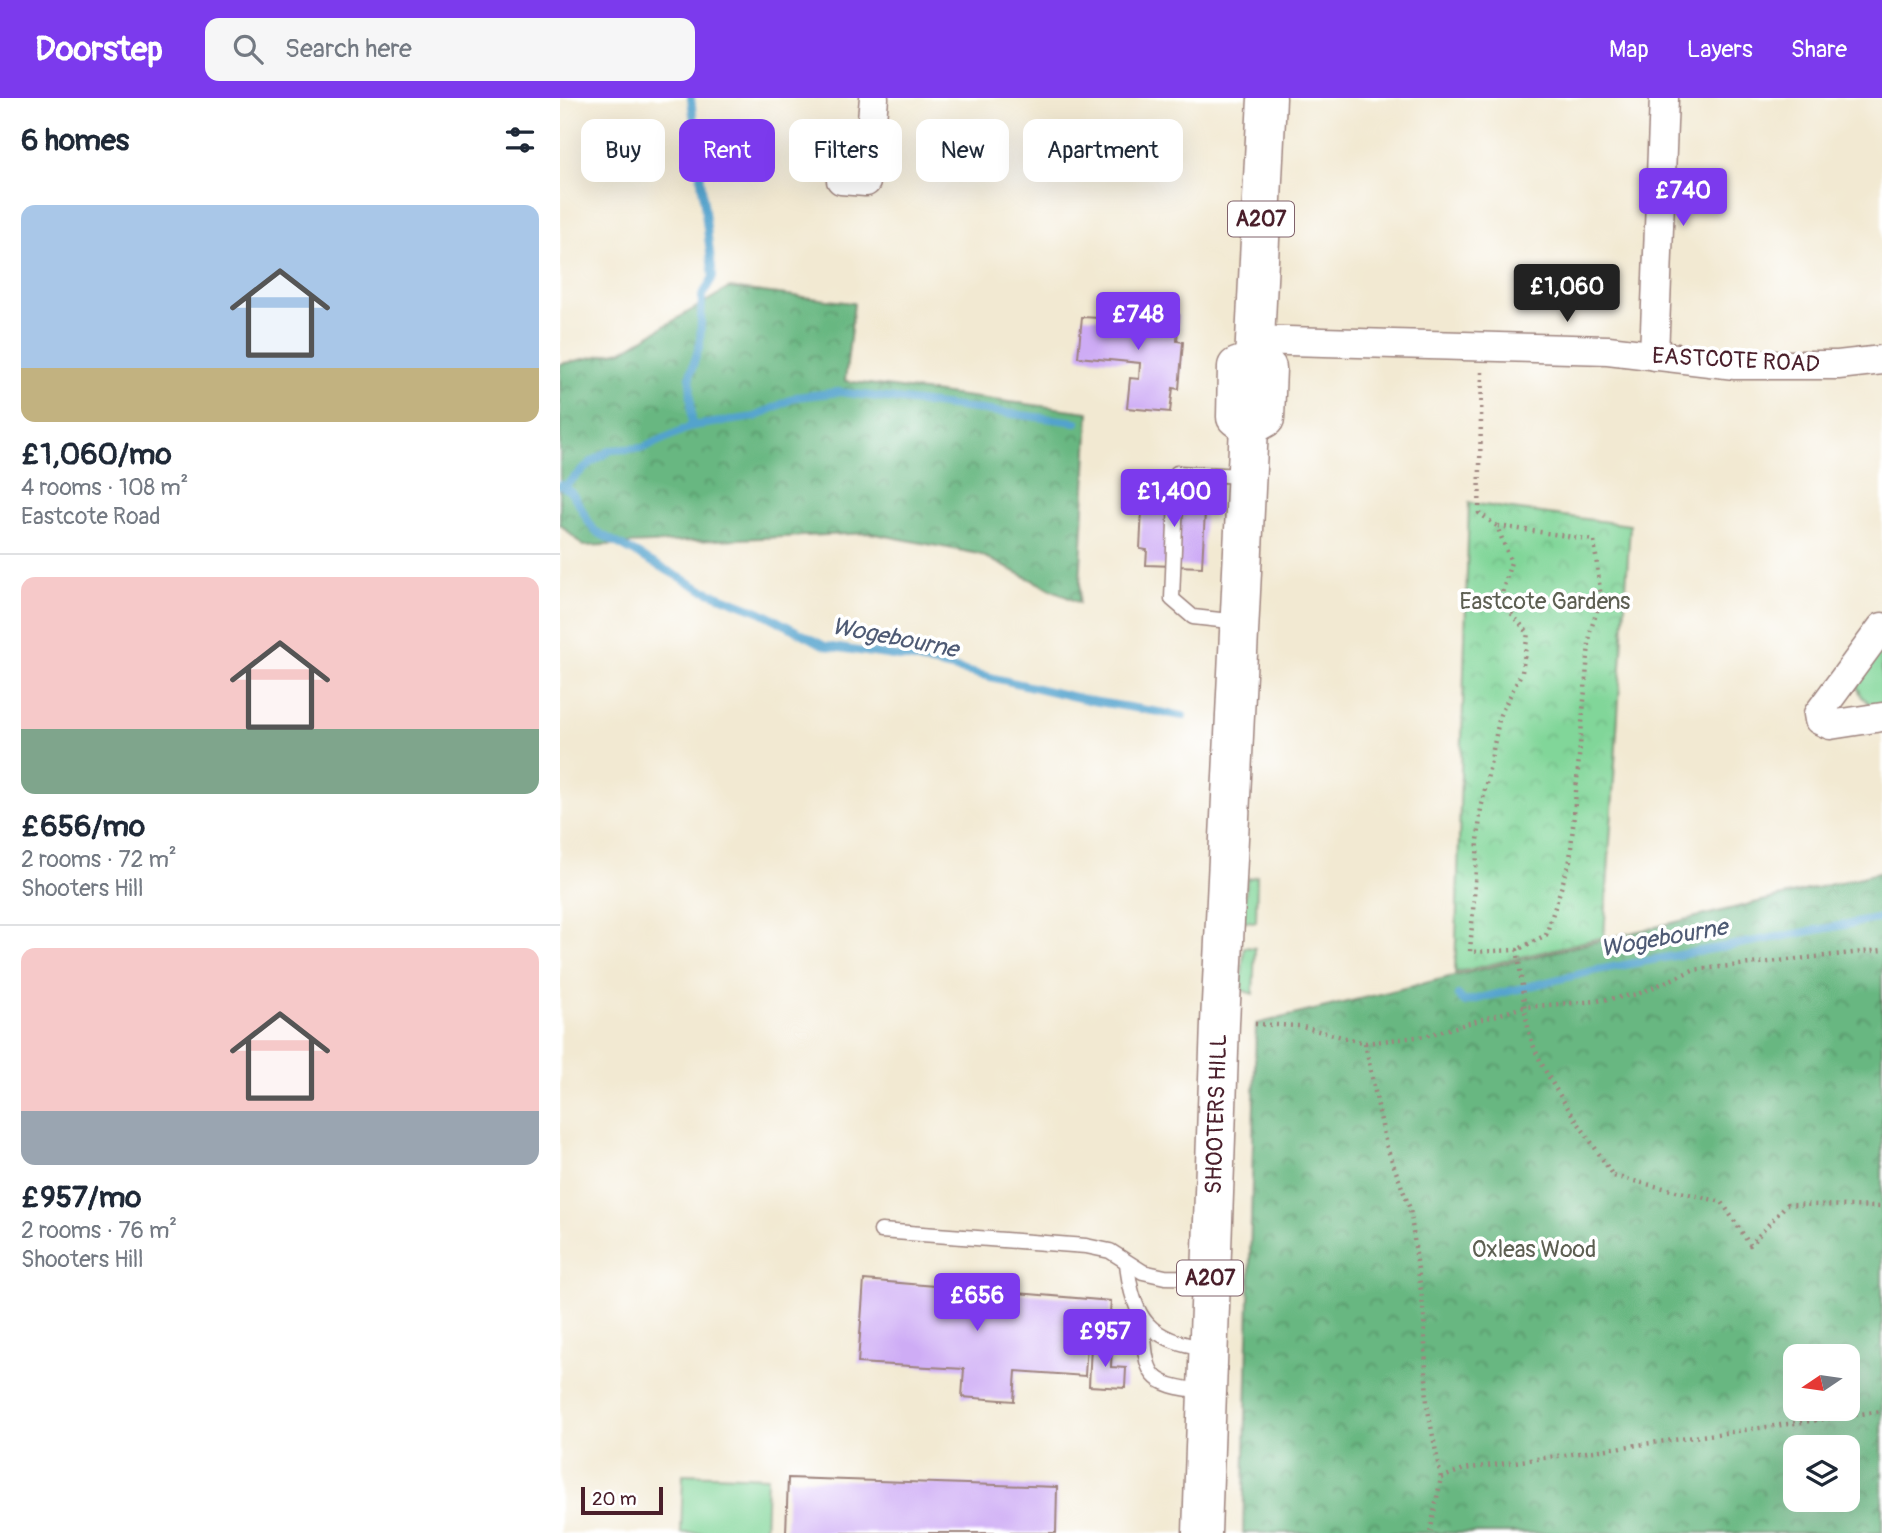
<!DOCTYPE html>
<html lang="en">
<head>
<meta charset="utf-8">
<style>
  :root { --surface:#fff; --page:#f6f6f7; --text:#1f2937; --muted:#747a83; --line:#e0e1e3; --accent:#7c3aed }
  body { margin:0; font-family:Pangolin,sans-serif; background:var(--page); color:var(--text); height:100vh; display:flex; flex-direction:column; font-size:26px; white-space:nowrap }
  * { box-sizing:border-box; margin:0 }
  p { font-size:23px; color:var(--muted) }
  .icon { flex:none; width:38px; height:38px; fill:none; stroke:currentColor; stroke-width:2; stroke-linecap:round; stroke-linejoin:round }
  .map { position:relative; flex:1; overflow:hidden }
  .drawer { display:flex; flex-direction:column; background:var(--surface); width:560px }
  .drawer>* { flex:none }
  .guide { position:absolute; left:21px; top:21px; width:665px; height:63px; display:flex; gap:14px }
  .needle { width:46px; rotate:257deg }
  .tools { position:absolute; left:1223px; top:1246px; display:grid; gap:14px }
  .tools a { display:grid; place-items:center; width:77px; height:77px; border-radius:14px; background:var(--surface); box-shadow:0 7px 28px #0002; font-size:35px }
  .scale { position:absolute; left:21px; bottom:18px; width:82px; box-sizing:border-box; padding-left:7px; border:4px solid #4a1f2b; border-top:0; font-size:19px; line-height:24px; white-space:nowrap; color:#4a1f2b; -webkit-text-stroke:5px #fff; paint-order:stroke }
  .price { position:absolute; translate:-50% -60px; padding:0 16px; border-radius:7px; background:var(--accent); color:#fff; font-size:23px; line-height:46px; filter:drop-shadow(0 2px 4px #0008) }
  .price::after { content:''; position:absolute; left:50%; top:42px; width:21px; height:16px; margin-left:-10px; background:inherit; clip-path:polygon(0 0,100% 0,50% 100%) }
  .price.on { background:#222; color:#fff }
  ul { padding:0; list-style:none }
  li { display:grid; align-content:center; gap:14px; height:371px; padding:0 21px }
  li+li { border-top:2px solid var(--line) }
  li span { display:grid; place-items:center; height:217px; border-radius:14px; color:#555 }
  li>.icon { margin-inline-start:auto }
  span .icon { width:126px; height:126px; fill:#fffc; stroke-width:1 }
  li b { font-size:30px }
  h2 { display:flex; justify-content:space-between; align-items:center; height:84px; padding:0 21px; font-size:30px }
  .tag { padding:0 24px; border-radius:14px; background:var(--surface); box-shadow:0 7px 28px #0002; font-size:24px; line-height:63px }
  .tag.on { background:var(--accent); color:#fff }
  header { display:flex; align-items:center; gap:42px; box-sizing:border-box; height:98px; padding:0 35px; background:var(--accent); color:#fff }
  header strong { font-size:33px }
  nav { display:flex; gap:38px; margin-inline-start:auto; font-size:24px }
  .search { width:490px; height:63px; background:var(--page); display:flex; align-items:center; gap:18px; box-sizing:border-box; padding:0 24px; border-radius:14px; color:var(--muted); font-size:26px }
  main { display:flex; flex:1; min-height:0 }
  .map>svg:first-child { display:block }
</style>
</head>
<body>
<header>
<strong>Doorstep</strong>
<div class="search"><svg class="icon" aria-label="search" viewBox="0 0 24 24"><circle cx="10" cy="10" r="6"/><path d="M15 15l6 6"/></svg>Search here</div>
<nav><a>Map</a><a>Layers</a><a>Share</a></nav>
</header>
<main>
<section class="drawer">
<h2>6 homes<svg class="icon" aria-label="filters" viewBox="0 0 24 24"><path d="M4 7h16M4 17h16"/><circle cx="9" cy="7" r="2"/><circle cx="15" cy="17" r="2"/></svg></h2>
<ul>
<li><span style="background:linear-gradient(#a9c7e8 75%,#c2b280 0)"><svg class="icon" aria-label="home" viewBox="0 0 24 24"><path d="M3 11l9-7 9 7M6 9v11h12V9"/></svg></span><div><b>£1,060/mo</b><p>4 rooms · 108 m²</p><p>Eastcote Road</p></div></li>
<li><span style="background:linear-gradient(#f6c9c9 70%,#7fa58c 0)"><svg class="icon" aria-label="home" viewBox="0 0 24 24"><path d="M3 11l9-7 9 7M6 9v11h12V9"/></svg></span><div><b>£656/mo</b><p>2 rooms · 72 m²</p><p>Shooters Hill</p></div></li>
<li><span style="background:linear-gradient(#f6c9c9 75%,#9aa5b1 0)"><svg class="icon" aria-label="home" viewBox="0 0 24 24"><path d="M3 11l9-7 9 7M6 9v11h12V9"/></svg></span><div><b>£957/mo</b><p>2 rooms · 76 m²</p><p>Shooters Hill</p></div></li>
</ul>
</section>
<div class="map">
<svg width="1322" height="1435" viewBox="0 0 1322 1435">
  <defs>
    <pattern id="forest-crowns" width="20" height="18" patternUnits="userSpaceOnUse" patternTransform="scale(1.75)"><rect width="20" height="18" fill="#68b781"/><path d="M2 6a3 3 0 1 1 6 0M12 15a3 3 0 1 1 6 0" fill="none" stroke="#58946a"/></pattern>
    <pattern id="park-crowns" width="20" height="18" patternUnits="userSpaceOnUse" patternTransform="scale(1.75)"><rect width="20" height="18" fill="#81d699"/><path d="M2 6a3 3 0 1 1 6 0M12 15a3 3 0 1 1 6 0" fill="none" stroke="#71b784"/></pattern>
  </defs>
  <rect width="100%" height="100%" fill="#fff"/>
  <filter id="ink" filterUnits="userSpaceOnUse"><feTurbulence type="fractalNoise" baseFrequency=".0143" numOctaves="2"/><feDisplacementMap in="SourceGraphic" scale="14" xChannelSelector="R" yChannelSelector="G"/><feConvolveMatrix kernelMatrix="1 2 1 2 8 2 1 2 1" color-interpolation-filters="sRGB"/></filter>
  <filter id="wash" filterUnits="userSpaceOnUse"><feTurbulence type="fractalNoise" baseFrequency=".00686" numOctaves="4" result="noise"/><feDisplacementMap in="SourceGraphic" scale="28" xChannelSelector="R" yChannelSelector="G"/><feGaussianBlur stdDeviation="1.57" result="paint"/><feColorMatrix in="noise" values="0 0 0 0 0 0 0 0 0 0 0 0 0 0 0 0 0 1.4 0 .05"/><feComposite in="paint" operator="in"/></filter>
  <g filter="url(#wash)">
    <rect width="100%" height="100%" fill="#f2e9d2"/>
    <g fill="#81d699" stroke="#667a62" stroke-width="2">
      <polygon points="1322,550 1322,608 1314,609 1302,599 1297,588"/>
      <polygon points="697,778 696,824 683,823 687,781"/>
      <polygon points="684,849 695,850 693,896 681,892"/>
      <polygon points="123,1376 207,1379 205,1435 121,1435"/>
    </g>
    <g fill="url(#forest-crowns)" stroke="#596b56" stroke-width="2" fill-rule="evenodd">
      <polygon points="169,190 294,205 285,283 529,314 519,505 419,456 310,435 23,448 0,426 0,266 62,253"/>
      <path d="M1322,774V1435H683L696,926ZM1236,1258H1288V1311H1236ZM1236,1349H1288V1402H1236Z"/>
    </g>
    <polygon fill="url(#park-crowns)" stroke="#667a62" stroke-width="2" points="909,405 1070,427 1044,839 895,875"/>
    <g fill="none" stroke-linecap="round" stroke-linejoin="round">
      <g stroke="#52a3cd" stroke-width="8">
        <polyline points="131,0 153,179 142,198 140,246 130,277 132,328"/>
        <path d="M0,387C18,394 23,419 35,433L141,491L201,514L265,548L354,561L532,603L623,618"/>
        <polyline points="5,388 30,365 51,352 83,350 132,328 195,319 236,299 279,294 516,324"/>
        <polyline points="898,897 904,904 1037,872 1322,820"/>
      </g>
    </g>
    <g id="blocks">
      <g fill="#ceacf5">
        <polygon points="540,210 619,217 617,243 623,244 619,291 613,290 610,314 567,310 570,280 579,281 580,265 518,259 522,219 539,220"/>
        <polygon points="590,392 646,395 642,469 586,467 587,452 580,451 582,411 589,412"/>
        <polygon points="304,1182 551,1203 549,1229 528,1228 525,1278 456,1273 454,1303 402,1299 404,1271 298,1265"/>
        <polygon points="531,1247 552,1249 551,1269 566,1270 565,1290 529,1288"/>
        <polygon points="228,1380 497,1389 496,1435 226,1435"/>
      </g>
    </g>
  </g>
  <g filter="url(#ink)">
    <use href="#blocks" fill-opacity="0" stroke="#9e847e" stroke-width="2"/>
    <g fill="none" stroke-linecap="round" stroke-linejoin="round">
      <g stroke="#9e847e" stroke-width="17">
        <g id="lane">
          <polyline points="678,524 633,519 612,501 617,375 685,378"/>
          <polyline points="321,1133 526,1148 550,1153 583,1174 605,1179 650,1180"/>
          <path d="M567,1165C572,1221 590,1243 646,1250"/>
          <path d="M583,1222C586,1278 586,1287 645,1293"/>
        </g>
      </g>
      <g stroke="#9e847e" stroke-width="31">
        <g id="street">
          <polyline points="281,82 306,84 314,0"/>
          <polyline points="694,242 1048,252 1175,267 1278,267 1322,262"/>
          <polyline points="1094,258 1104,0"/>
          <polyline points="1322,529 1258,616 1259,622 1270,627 1322,619"/>
        </g>
      </g>
      <g stroke="#9e847e" stroke-width="41">
        <g id="primary">
          <polyline points="694,263 707,0"/>
          <polygon points="694,263 707,270 705,320 689,329 676,319 677,269"/>
          <polyline points="642,1435 660,925 689,329"/>
        </g>
      </g>
      <g stroke="#9e847e" stroke-width="4.5" stroke-dasharray="2 5" stroke-linecap="butt">
        <path d="M922,274L919,415L937,428L951,464L940,502L968,535L962,574L940,617L920,716L910,854L957,852C964,887 962,926 978,958C996,998 1030,1039 1053,1078L1162,1104L1190,1147L1227,1106L1322,1109"/>
        <polyline points="938,428 1034,442 1041,501 1030,534 1010,762 986,837 957,852"/>
        <polyline points="695,926 739,928 805,945 826,1047 850,1111 864,1216 867,1307 881,1380 870,1435"/>
        <polyline points="805,945 865,938 964,909 1037,903 1078,896 1133,872 1322,852"/>
        <polyline points="881,1380 904,1371 1322,1313"/>
      </g>
      <use href="#lane" stroke="#fff" stroke-width="14"/>
      <use href="#street" stroke="#fff" stroke-width="28"/>
      <use href="#primary" stroke="#fff" stroke-width="38"/>
    </g>
  </g>
  <g text-anchor="middle" dominant-baseline="central" stroke-width="7" stroke-linejoin="round" paint-order="stroke">
    <g fill="#fff" stroke="#80626b" stroke-width="2">
      <rect x="668" y="103.5" width="66" height="35" rx="5"/>
      <rect x="617" y="1162.5" width="66" height="35" rx="5"/>
    </g>
    <g font-size="21" font-weight="bold" fill="#4a1f2b">
      <text x="701" y="121">A207</text>
      <text x="650" y="1180">A207</text>
    </g>
    <g font-size="23" fill="#4a1f2b" stroke="#fff">
      <text transform="translate(1176 262) rotate(3)">EASTCOTE ROAD</text>
      <text transform="translate(656 1016) rotate(-88)">SHOOTERS HILL</text>
    </g>
    <g font-size="23" fill="#5d5f52" stroke="#fff">
      <text x="985" y="503">Eastcote Gardens</text>
      <text x="974" y="1151">Oxleas Wood</text>
    </g>
    <g font-size="24" font-style="italic" fill="#4e5a74" stroke="#fff">
      <text transform="translate(335 540) rotate(11)">Wogebourne</text>
      <text transform="translate(1104 840) rotate(-10)">Wogebourne</text>
    </g>
  </g>
</svg>
<div class="tools">
<a><svg class="needle" viewBox="-14 -14 28 28"><path d="M0-13l5 13h-10z" fill="#e53935"/><path d="M0 13l5-13h-10z" fill="#747a83"/></svg></a>
<a><svg class="icon" aria-label="layers" viewBox="0 0 24 24"><path d="M12 4l9 5-9 5-9-5zM3 14l9 5 9-5"/></svg></a>
</div>
<div class="scale">20 m</div>
<b class="price" style="left:1123px;top:130px">£740</b>
<b class="price on" style="left:1007px;top:226px">£1,060</b>
<b class="price" style="left:578px;top:254px">£748</b>
<b class="price" style="left:614px;top:431px">£1,400</b>
<b class="price" style="left:417px;top:1235px">£656</b>
<b class="price" style="left:545px;top:1271px">£957</b>
<div class="guide">
<a class="tag">Buy</a>
<a class="tag on">Rent</a>
<a class="tag">Filters</a>
<a class="tag">New</a>
<a class="tag">Apartment</a>
</div>
</div>
</main>
</body>
</html>
